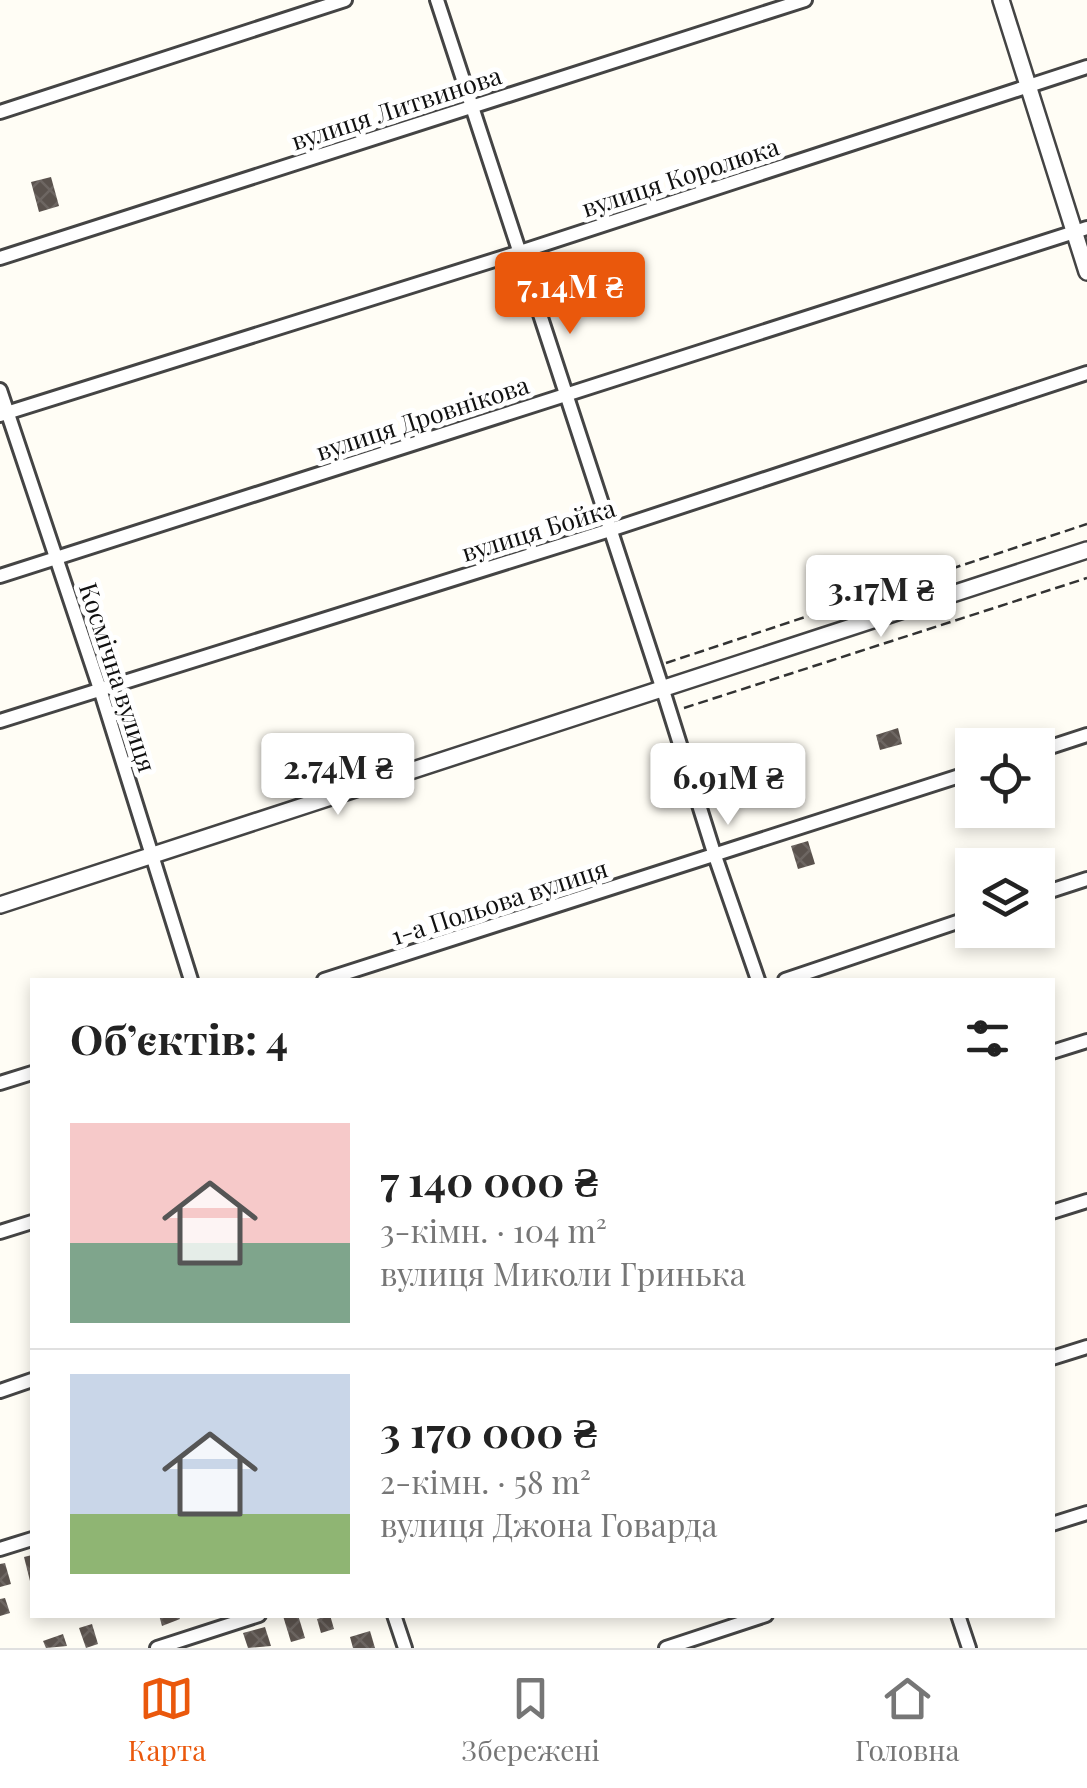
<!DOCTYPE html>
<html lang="uk">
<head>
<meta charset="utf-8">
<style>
  :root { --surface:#fff; --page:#f2f2f2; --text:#222; --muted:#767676; --line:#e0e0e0; --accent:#ea580c }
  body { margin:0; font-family:"Playfair Display",serif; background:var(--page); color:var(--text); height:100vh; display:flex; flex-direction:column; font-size:38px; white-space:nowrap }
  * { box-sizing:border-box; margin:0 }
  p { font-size:32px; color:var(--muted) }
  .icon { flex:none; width:55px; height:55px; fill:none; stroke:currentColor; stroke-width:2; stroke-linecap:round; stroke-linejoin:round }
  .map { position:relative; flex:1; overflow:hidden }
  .drawer { position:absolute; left:30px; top:978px; width:1025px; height:640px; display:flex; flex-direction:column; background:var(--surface); border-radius:0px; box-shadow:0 5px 15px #0003 }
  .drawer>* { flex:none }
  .buttons { position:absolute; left:955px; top:728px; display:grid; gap:20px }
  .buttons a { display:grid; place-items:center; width:100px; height:100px; border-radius:0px; background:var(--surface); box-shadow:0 5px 15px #0003; font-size:50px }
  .price { position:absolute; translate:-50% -85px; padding:0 22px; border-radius:10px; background:#fff; color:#222; font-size:32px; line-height:65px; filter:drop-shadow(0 2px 5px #0008) }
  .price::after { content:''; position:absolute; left:50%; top:60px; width:30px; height:22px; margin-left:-15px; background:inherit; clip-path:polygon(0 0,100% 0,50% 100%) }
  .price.current { background:var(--accent); color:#fff }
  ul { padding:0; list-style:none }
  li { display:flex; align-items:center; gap:30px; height:250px; padding:0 40px }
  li+li { border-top:2px solid var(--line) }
  li span { display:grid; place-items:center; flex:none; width:280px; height:200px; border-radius:0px; color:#555 }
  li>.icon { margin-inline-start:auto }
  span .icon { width:120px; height:120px; fill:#fffc; stroke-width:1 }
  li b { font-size:42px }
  h2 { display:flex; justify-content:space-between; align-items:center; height:120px; padding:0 40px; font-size:42px }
  .tab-bar { display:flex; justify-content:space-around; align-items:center; height:140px; border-top:2px solid var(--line); background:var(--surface); font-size:28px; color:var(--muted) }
  .tab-bar a { display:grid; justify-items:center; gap:5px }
  .tab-bar .current { color:var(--accent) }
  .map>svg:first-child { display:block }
</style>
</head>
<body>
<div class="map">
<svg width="1087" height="1648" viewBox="0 0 1087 1648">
  <defs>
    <pattern id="building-cross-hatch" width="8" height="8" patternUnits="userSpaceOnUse" patternTransform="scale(2.5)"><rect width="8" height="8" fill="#5a524d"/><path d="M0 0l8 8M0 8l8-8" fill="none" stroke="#6d6662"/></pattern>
  </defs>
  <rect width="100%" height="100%" fill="#fffdf5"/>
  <g fill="url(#building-cross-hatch)">
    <polygon points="51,177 59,206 39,212 31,182"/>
    <polygon points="898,728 902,744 880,750 876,735"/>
    <polygon points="808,841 815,864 798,869 791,846"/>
    <polygon points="32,1555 32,1585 31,1585 24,1557"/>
    <polygon points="5,1563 11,1584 0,1587 0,1564"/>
    <polygon points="5,1598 10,1613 0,1616 0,1599"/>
    <polygon points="159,1615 178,1615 180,1619 162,1626"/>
    <polygon points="298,1615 305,1638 291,1642 283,1616"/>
    <polygon points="330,1615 334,1629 321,1633 317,1619"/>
    <polygon points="92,1624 98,1644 86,1648 79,1628"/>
    <polygon points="265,1627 271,1646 248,1648 243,1633"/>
    <polygon points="370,1631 375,1648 353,1648 350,1637"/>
    <polygon points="63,1634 67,1646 46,1648 43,1641"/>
  </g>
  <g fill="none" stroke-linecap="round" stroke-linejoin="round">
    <g stroke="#444" stroke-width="18">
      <g id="minor">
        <polyline points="437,0 662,687 715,856 758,980"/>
        <polyline points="0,112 345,0"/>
        <polyline points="0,258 805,0"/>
        <polyline points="0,390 100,689 191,980"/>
        <polyline points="0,415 520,252 1087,67"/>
        <polyline points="0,576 1087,228"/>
        <polyline points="0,721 610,530 1087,373"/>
        <polyline points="1038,751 1087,735"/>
        <polyline points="1038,895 1087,879"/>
        <polyline points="324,980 972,772"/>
        <polyline points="785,980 972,917"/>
        <polyline points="1052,1052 1087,1041"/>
        <polyline points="0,1083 32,1073"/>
        <polyline points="1052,1212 1087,1201"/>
        <polyline points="0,1232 32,1222"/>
        <polyline points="1052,1358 1087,1347"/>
        <polyline points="0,1391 32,1380"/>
        <polyline points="1052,1524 1087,1513"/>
        <polyline points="0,1549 32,1539"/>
        <polyline points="394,1615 405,1648"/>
        <polyline points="958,1615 969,1648"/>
        <polyline points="157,1648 259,1615"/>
        <polyline points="666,1648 766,1615"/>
      </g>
    </g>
    <g stroke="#444" stroke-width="20">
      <g id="tertiary">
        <polyline points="1001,0 1087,272"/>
        <polyline points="0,905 1087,550"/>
      </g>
    </g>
    <g stroke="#333" stroke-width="2.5" stroke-dasharray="10 5" stroke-linecap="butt">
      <polyline points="666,663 1087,524"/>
      <polyline points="684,708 1087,578"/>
    </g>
    <use href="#minor" stroke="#fff" stroke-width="12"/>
    <use href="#tertiary" stroke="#fff" stroke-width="15"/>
  </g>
  <g text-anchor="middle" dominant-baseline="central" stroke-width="10" stroke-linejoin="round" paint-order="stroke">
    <g font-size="25" fill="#111" stroke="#fff">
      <text transform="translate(396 107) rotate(-18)">вулиця Литвинова</text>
      <text transform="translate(680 176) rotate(-18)">вулиця Королюка</text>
      <text transform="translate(422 417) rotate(-18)">вулиця Дровнікова</text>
      <text transform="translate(538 529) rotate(-17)">вулиця Бойка</text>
      <text transform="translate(119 677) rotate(72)">Космічна вулиця</text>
      <text transform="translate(499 901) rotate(-18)">1-а Польова вулиця</text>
    </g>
  </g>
</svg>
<div class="buttons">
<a><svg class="icon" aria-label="locate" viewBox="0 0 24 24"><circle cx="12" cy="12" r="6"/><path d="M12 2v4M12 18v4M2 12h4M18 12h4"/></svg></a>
<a><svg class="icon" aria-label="layers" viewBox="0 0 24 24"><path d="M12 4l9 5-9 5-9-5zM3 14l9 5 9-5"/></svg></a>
</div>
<b class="price current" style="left:570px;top:337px">7.14M ₴</b>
<b class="price" style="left:881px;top:640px">3.17M ₴</b>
<b class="price" style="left:338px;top:818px">2.74M ₴</b>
<b class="price" style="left:728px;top:828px">6.91M ₴</b>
<section class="drawer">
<h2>Об’єктів: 4<svg class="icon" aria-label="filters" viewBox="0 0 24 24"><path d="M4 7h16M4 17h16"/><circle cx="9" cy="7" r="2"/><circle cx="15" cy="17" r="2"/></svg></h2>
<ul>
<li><span style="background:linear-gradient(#f6c9c9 60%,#7fa58c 0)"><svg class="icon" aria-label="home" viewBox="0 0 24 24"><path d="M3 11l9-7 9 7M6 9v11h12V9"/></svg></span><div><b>7 140 000 ₴</b><p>3-кімн. · 104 m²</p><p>вулиця Миколи Гринька</p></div></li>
<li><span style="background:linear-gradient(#c9d6e8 70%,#8fb573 0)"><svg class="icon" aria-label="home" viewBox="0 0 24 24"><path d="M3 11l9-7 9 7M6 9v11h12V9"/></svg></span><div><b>3 170 000 ₴</b><p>2-кімн. · 58 m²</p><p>вулиця Джона Говарда</p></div></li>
</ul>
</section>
</div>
<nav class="tab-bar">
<a class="current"><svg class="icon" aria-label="map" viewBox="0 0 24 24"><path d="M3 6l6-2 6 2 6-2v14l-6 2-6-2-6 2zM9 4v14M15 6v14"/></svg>Карта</a>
<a><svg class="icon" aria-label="saved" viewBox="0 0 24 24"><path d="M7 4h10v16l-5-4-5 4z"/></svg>Збережені</a>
<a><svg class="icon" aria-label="home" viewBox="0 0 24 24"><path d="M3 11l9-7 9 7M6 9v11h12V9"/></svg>Головна</a>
</nav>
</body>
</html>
